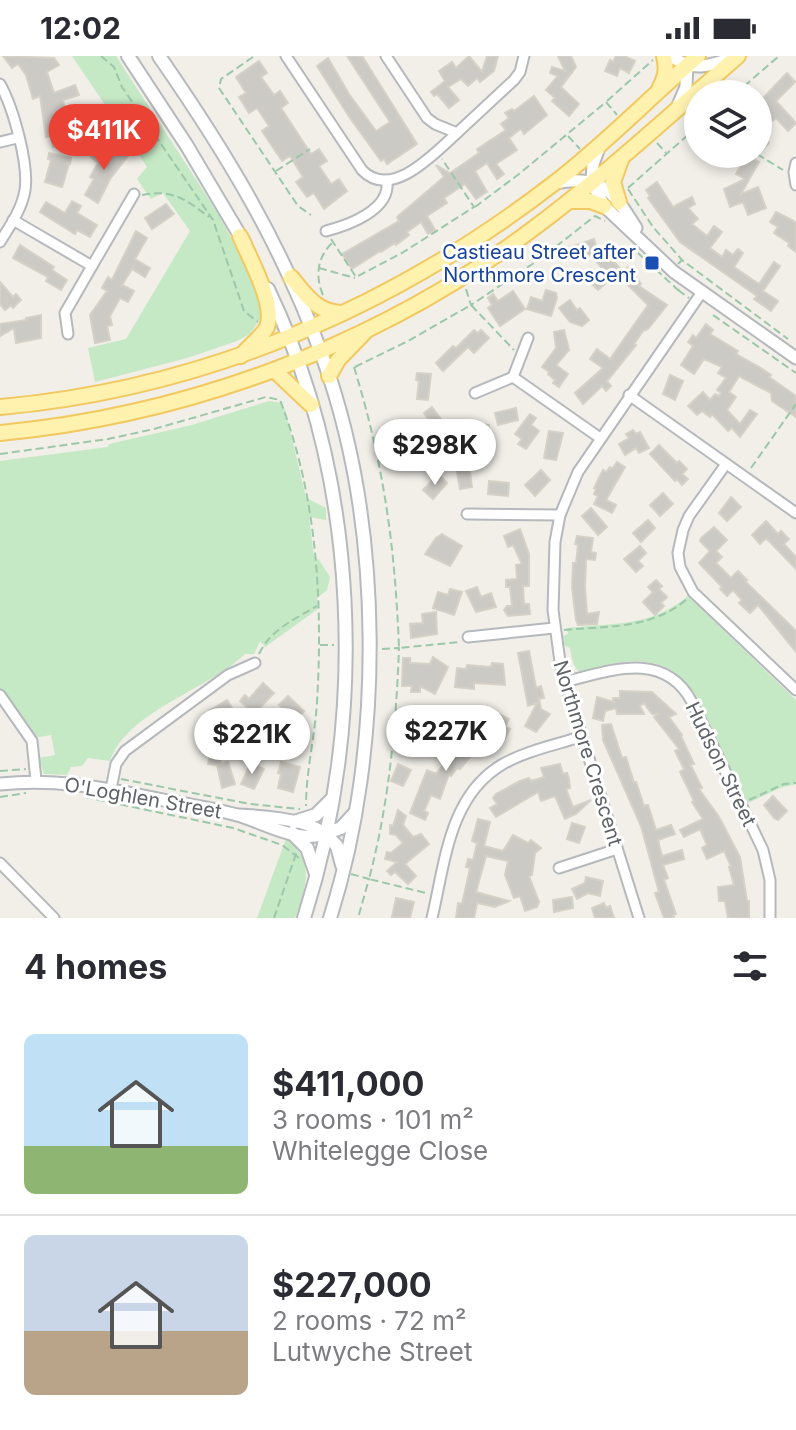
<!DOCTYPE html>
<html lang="en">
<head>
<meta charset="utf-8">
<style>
  :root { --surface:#fff; --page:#f2f2f3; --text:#2b2b33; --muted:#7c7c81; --line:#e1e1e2; --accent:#ea4335 }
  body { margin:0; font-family:Inter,sans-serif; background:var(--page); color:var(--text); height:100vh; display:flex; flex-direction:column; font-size:30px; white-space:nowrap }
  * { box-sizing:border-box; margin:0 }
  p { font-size:26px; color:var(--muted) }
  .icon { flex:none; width:44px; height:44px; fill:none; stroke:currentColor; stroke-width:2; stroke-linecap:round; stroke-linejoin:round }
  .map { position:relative; height:862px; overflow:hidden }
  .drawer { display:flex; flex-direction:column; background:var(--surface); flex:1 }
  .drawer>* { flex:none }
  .tools { position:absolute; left:684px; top:24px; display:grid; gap:16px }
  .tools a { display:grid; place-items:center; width:88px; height:88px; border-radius:50%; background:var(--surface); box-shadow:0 4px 12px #0003; font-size:40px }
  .price { position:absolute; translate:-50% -68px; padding:0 18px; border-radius:28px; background:#fff; color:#222; font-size:26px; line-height:52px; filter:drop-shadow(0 2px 4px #0008) }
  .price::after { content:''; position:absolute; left:50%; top:48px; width:24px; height:18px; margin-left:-12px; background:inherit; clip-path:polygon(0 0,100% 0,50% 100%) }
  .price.selected { background:var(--accent); color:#fff }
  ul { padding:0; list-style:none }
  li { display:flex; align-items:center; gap:24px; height:200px; padding:0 24px }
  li+li { border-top:2px solid var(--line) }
  li span { display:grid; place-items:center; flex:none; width:224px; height:160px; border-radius:12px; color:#555 }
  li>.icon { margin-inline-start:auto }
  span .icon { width:96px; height:96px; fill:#fffc; stroke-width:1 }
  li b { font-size:34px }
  h2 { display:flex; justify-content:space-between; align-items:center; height:96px; padding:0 24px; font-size:34px }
  .status { display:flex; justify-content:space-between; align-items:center; height:56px; padding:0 40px; background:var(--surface); direction:ltr }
  .status svg { height:22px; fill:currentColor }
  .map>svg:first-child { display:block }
</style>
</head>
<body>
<div class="status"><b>12:02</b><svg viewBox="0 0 49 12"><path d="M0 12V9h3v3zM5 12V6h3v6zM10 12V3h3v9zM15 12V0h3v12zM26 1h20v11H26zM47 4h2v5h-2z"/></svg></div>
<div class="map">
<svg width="796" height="862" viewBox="0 0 796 862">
  <rect width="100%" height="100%" fill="#f1efe8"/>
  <g fill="#c5e8c5">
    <polygon points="72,0 116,0 219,159 256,229 262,260 250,278 237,285 187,302 95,326 88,292 126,283 190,175 163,137 151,143 137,123 147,111"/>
    <path d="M269,345L281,347L285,353L306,442L326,452V464L309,461L314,501L319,504L330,521L327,534L317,542L318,553L265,591L260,585L254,598H245C208,634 127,655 110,705L88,702L82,710L71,711L67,719L44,718L39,702L55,699L51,679L34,682L0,639V405L108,391L109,388L192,369Z"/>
    <path d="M688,540L796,644V728L780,732L748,747L701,654C700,638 688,630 676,621V617C655,603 632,603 608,609L609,612C581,618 575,623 570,592L564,589L563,580L568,578L567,572C613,567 651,571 688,540Z"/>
    <path d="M286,783C316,805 306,832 295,862H257Z"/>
  </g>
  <g fill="#cccac5" stroke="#d6d1c6" stroke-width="2">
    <polygon points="3,0 54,2 59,9 47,16 54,37 75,29 79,39 63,44 67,63 61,64 66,89 53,91 51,80 46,81 40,40 33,43 26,19 18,8 12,12"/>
    <polygon points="347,0 362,0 417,88 387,108 384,103 381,105 350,62 317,10 328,2 349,38 376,75 390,66"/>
    <polygon points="469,0 482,16 487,0 498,0 494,15 480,26 477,22 468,30 461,23 448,31 459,44 449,52 437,38 434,40 431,36 445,25 439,15 452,6 456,12"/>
    <polygon points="558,0 571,0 576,11 561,31 579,48 569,60 552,45 555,42 546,34 558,20 550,17 552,11 565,15"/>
    <polygon points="616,0 624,0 635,5 629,17 620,12 617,20 605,15 610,4 613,6"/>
    <polygon points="259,5 267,17 261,21 274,39 280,35 288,47 281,52 311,98 319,93 327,105 319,110 331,128 339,123 347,135 324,153 314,137 307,141 296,126 303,121 290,100 282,105 262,75 269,70 257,52 249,57 239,41 246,37 236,21"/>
    <polygon points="787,17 795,26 776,45 796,67 788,75 776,62 759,76 769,87 763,93 758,87 758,68 769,58 759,46"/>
    <polygon points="534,40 547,59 524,78 521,73 509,82 517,94 496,108 504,118 497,123 487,107 475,115 487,136 476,143 465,128 444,142 447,147 427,160 435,174 428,178 421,166 407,176 409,179 396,189 395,187 381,196 380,195 352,213 342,198 399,165 397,161 444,121 436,109 450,117 479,97 477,93 506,74 501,68 509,62 505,57 512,53 514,55"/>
    <polygon points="116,90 128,100 110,123 98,147 85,139 94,123 90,121 98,107 91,101 97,94 108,100"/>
    <polygon points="49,97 71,102 70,108 66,107 69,108 62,131 45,126 51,104 48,103"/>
    <polygon points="738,98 745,98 759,106 741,138 758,131 766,152 748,159 743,146 730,151 724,133 745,123 736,118 741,109 734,105"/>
    <polygon points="657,126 673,151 692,141 695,148 688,152 698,163 692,168 707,180 714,170 722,176 710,192 722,201 726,194 733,199 738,193 743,197 734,211 759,228 774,206 780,210 763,235 778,245 771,255 754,243 757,240 680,186 648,142 650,140 646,134"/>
    <polygon points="72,145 81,150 77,157 97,169 90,181 77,174 75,178 40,156 46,146 65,157"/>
    <polygon points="166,148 174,158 152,173 145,162"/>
    <polygon points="776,156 796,166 796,196 788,190 789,187 774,177 778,171 770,166"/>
    <polygon points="136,175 147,182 135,203 150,212 145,221 132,213 122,229 134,235 128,246 120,242 110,260 112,269 107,270 110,284 95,287 90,259 107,235 102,232 108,221 112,224"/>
    <polygon points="594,183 599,201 610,191 616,198 611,202 623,216 628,211 641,228 639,230 667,249 648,273 643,275 634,288 636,289 607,325 611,330 606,335 602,330 583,348 575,337 603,312 590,303 597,293 610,303 648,249 623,224 620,227 614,220 598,234 593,229 606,217 591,199 575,204 570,191"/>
    <polygon points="20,189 54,211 52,214 67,224 61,234 46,225 48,221 13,202"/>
    <polygon points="0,226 13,241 16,238 21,244 13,252 11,249 5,254 0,248"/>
    <polygon points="546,234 556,237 557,242 551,260 527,253 531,241 542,245"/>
    <polygon points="513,235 525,253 500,270 488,252 492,249 488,242 493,238 498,245"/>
    <polygon points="570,244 577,254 580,252 589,264 582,270 570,266 559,252"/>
    <polygon points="41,259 41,282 16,287 14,272 0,280 0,268 26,264 26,262"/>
    <polygon points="706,268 713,274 710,278 738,295 736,298 764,314 771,319 769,321 796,340 796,361 772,345 771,337 739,320 729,336 736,341 727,354 740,368 750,354 757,358 740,381 732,372 728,375 712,358 710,361 702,355 697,359 688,350 703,336 710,344 715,338 719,340 721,337 717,334 726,322 718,317 722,311 704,303 694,318 681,309 693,290 688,286 693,279 696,282"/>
    <polygon points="474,274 478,277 481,274 489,282 474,297 468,291 443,315 436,307 453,290 456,292"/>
    <polygon points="564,274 569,294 556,309 568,318 559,331 553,327 555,324 548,318 549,316 542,311 556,292 554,276"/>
    <polygon points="417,317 431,318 428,344 417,343 419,325 416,324"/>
    <polygon points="670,319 683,325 675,344 663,338"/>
    <polygon points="432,351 447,371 438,378 424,357"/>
    <polygon points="516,352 518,364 498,369 495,357"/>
    <polygon points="530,358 536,362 531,369 539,375 526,393 518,388 522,383 515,378"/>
    <polygon points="476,367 489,369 487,384 461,382 462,369 475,371"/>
    <polygon points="633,374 636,378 640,376 649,392 639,397 636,392 625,399 619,388 629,382 626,378"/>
    <polygon points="549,375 563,377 556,404 544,402"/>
    <polygon points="659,389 677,407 679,405 687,413 682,418 688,423 682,429 677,423 675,425 650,398"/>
    <polygon points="617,406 625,411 606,444 616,449 612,457 594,448 598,440 594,438 596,433 594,432 603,414 606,416 610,411 612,413"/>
    <polygon points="469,409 472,431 460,433 456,411"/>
    <polygon points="541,414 550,424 535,440 525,429"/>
    <polygon points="439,418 447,427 433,443 423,434"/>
    <polygon points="489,425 509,427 508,440 488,438"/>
    <polygon points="663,437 673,448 660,460 650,449"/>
    <polygon points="731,441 741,451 727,465 719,457"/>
    <polygon points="591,452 607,471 598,479 582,460"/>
    <polygon points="648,464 655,472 641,486 633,477"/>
    <polygon points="766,465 778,478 781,475 789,483 784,488 796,501 796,513 766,482 760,488 752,479"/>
    <polygon points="714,471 727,484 716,495 722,501 716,507 731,522 738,515 747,524 745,525 796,575 796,596 758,549 750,557 739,547 742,544 733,534 727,540 720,533 722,531 699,507 710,495 700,485 701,482"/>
    <polygon points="520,473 529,498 529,530 523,530 524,548 529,548 530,558 508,560 504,554 507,550 512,550 510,531 506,531 506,524 517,523 516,509 522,508 513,489 508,491 504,480"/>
    <polygon points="442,478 462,490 450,510 425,498 436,482"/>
    <polygon points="577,480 593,482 591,496 596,497 595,504 586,503 585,531 587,558 599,556 597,568 578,569 576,564 572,531 573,507 576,507 578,489 575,488"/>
    <polygon points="640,490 646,497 638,505 643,510 636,516 624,503"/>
    <polygon points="656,524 662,530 659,533 667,541 661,547 664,550 655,559 643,546 653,536 648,531"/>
    <polygon points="477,531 481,541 491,537 496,551 476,556 466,535"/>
    <polygon points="450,533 462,536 454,559 433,552 438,536 448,539"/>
    <polygon points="436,556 437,578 411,582 410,568 423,567 422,558"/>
    <polygon points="529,595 536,632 541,630 544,642 539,643 541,653 550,658 536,676 525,670 537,647 528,650 518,597"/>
    <polygon points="433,601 448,611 435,638 420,630 420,636 411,636 412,630 402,630 403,602 410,602 410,607 430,608"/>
    <polygon points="492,607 503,608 505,629 474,627 474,633 455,631 457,612 466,613 467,609 491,611"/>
    <polygon points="263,627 274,637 254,658 240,645 245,639 249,643"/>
    <polygon points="620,635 652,636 676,658 669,661 682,679 681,680 694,708 690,708 702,732 699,733 719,761 740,801 747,845 749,845 749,862 728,862 725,845 719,845 718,831 734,829 729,811 731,810 724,795 707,803 702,792 707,789 700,773 684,781 680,774 703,763 692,746 694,745 680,716 684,713 675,695 679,693 654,661 658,658 652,658 644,647 640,650 644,658 617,658 616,652 605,655 603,665 593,662 597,641 614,646 613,642 620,642"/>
    <polygon points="288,640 304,655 296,664 279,649"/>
    <polygon points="227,644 244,671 231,681 209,655"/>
    <polygon points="499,658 509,663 505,671 510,673 505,682 490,674"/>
    <polygon points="611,668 622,702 626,701 634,727 636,726 644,750 648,749 656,774 671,769 675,778 658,784 662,800 682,794 684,803 663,809 668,822 664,824 676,858 673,859 674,862 664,862 655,837 659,836 641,770 603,684 602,669"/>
    <polygon points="474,671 487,681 460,713 457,712 451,720 449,718 440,743 431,739 424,755 428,757 425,764 410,757 427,714 436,718"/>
    <polygon points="290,674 302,675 301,689 295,689 294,697 284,695"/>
    <polygon points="210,699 221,702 220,708 228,706 235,728 222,732 217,709 208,708"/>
    <polygon points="281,706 300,711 293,736 278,732 281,718 278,717"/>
    <polygon points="251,707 264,713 254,733 241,728"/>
    <polygon points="398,708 411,714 403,730 391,725"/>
    <polygon points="560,708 563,718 567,717 569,723 570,732 566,733 573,751 591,744 576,758 565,763 555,740 541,745 538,736 496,761 490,752 497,748 493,742 496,738 520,725 529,722 531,725 544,721 541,712"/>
    <polygon points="773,740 787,755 778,764 774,762 764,749"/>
    <polygon points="398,754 406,760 403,769 413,781 421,778 429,788 405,808 416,820 408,828 395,816 391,819 387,815 397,806 385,803 387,796 391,797 403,787 396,779 390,778 390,769 393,770"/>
    <polygon points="478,763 490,766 484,790 503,795 513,779 528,787 531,784 541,792 535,797 532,819 529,820 539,846 537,851 525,855 520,840 514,842 505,819 508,805 486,800 476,836 509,845 495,851 477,847 474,862 456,862 458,847 462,848 470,812 466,811 468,803 473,804 477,787 472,785"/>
    <polygon points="572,767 585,771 579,787 567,783"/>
    <polygon points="586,821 603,825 600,840 588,837 577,843 572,833 585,827"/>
    <polygon points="572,841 573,852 554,856 553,844"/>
    <polygon points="396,842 414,846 410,862 392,861"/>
    <polygon points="604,847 606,852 610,850 614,862 595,862 592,852"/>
  </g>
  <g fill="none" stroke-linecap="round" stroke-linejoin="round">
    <g stroke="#b5b8bc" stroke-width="13">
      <g id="minor">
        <path d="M286,0L362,114C391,145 435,97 457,77"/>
        <polyline points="386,0 427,62 435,68 457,77 514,24 520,16 524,0"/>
        <path d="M0,28C13,51 29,108 25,134C22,153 10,170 0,186"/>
        <polyline points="0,86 17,82"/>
        <polyline points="796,107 794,116 796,129"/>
        <polyline points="13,164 92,210 65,257 68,278"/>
        <path d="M326,175C349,169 390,154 387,126"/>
        <polyline points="92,210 134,138"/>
        <polyline points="513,321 600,382"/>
        <polyline points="475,337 513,321 528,282"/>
        <polyline points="629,339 796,457"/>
        <polyline points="726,408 689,460 683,474 678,497 680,511 693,536 796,634"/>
        <polyline points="467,458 560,459"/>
        <polyline points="468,581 554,572"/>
        <path d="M564,626C609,615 664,593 692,646L763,794L770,824V862"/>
        <polyline points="0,639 32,685 36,724"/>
        <polyline points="111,733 116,708 125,695 228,619 255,607"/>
        <polyline points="0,807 54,862"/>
        <polyline points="559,812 617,793"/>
        <path d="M432,862C445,807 449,739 503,708C526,695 555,689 580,681"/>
        <polyline points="639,862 561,613 553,554 555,486 560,459 578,416 702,236"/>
      </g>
    </g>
    <g stroke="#b5b8bc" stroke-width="15">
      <g id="tertiary">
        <path d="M671,0C692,16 710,10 732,2"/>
        <polyline points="677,52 686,31 687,8"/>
        <polyline points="600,89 593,108 592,126 604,150 674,216 796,302"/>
        <path d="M555,127C602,118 613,135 636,172"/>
        <path d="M0,728C57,722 103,732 158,743C184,748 211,752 237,759C263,766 298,788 325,778C309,763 260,760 238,759"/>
      </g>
    </g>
    <g stroke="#b6babf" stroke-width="16">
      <g id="secondary">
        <polyline points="128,0 187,90 245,188"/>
        <path d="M159,0C227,98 282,189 323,302C384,471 384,692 330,862"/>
        <path d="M268,233C360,425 368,661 304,862"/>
        <polyline points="294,766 316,759 331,744"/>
        <polyline points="292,777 307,792 316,818"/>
        <polyline points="325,778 337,790 342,809"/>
        <polyline points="325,778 341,772 354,758"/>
      </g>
    </g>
    <g stroke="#f2c960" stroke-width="18">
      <g id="primary">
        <path d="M660,31C666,20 667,12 664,0"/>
        <polyline points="569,145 590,145 604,150"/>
        <polyline points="619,146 613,126 621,104"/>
        <path d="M240,180C249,201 276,249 267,271C262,281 248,291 241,300"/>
        <path d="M291,221C306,239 317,257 343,257"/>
        <polyline points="275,315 311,349"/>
        <polyline points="329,320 338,304 365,276"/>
        <path d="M0,351C204,333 392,252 553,128C604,89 649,42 698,0"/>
        <path d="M0,377C190,359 377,289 530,175C603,121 670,59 738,0"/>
      </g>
    </g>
    <g stroke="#9cc7a9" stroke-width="2" stroke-dasharray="8 4" stroke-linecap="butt">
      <polyline points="101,0 114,11 122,31 213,164 244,255 258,266"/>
      <polyline points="253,1 221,23 219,32 298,150 311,159"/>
      <polyline points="735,38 779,0"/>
      <polyline points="607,45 653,4"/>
      <polyline points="568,80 580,93"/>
      <polyline points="657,87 666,97"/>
      <polyline points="757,98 783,114"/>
      <polyline points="276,115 310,93"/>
      <polyline points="628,132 698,70"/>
      <polyline points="628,133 653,171 682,204"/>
      <path d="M142,139C173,133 185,143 209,161"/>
      <polyline points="475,151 519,118 606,46 617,59"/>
      <polyline points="331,183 356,221 402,197 474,151 442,103"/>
      <polyline points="638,197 678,234 682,233"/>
      <polyline points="678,208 682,204 788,283"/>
      <polyline points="319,212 355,222"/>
      <polyline points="466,233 471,249 540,203 595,160 605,165"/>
      <polyline points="678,234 689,242"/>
      <path d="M323,239C315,220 317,202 332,187"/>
      <polyline points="713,259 796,317"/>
      <path d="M354,311C384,409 395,490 399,592L460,586"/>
      <polyline points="355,311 408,285 471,249 514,294"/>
      <path d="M0,398L108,383L154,373L266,341L280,344C317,439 323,546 317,646C315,680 306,715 306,750"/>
      <polyline points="751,412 796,348"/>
      <path d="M564,574C609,570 652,573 687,543"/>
      <polyline points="320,589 334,589"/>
      <path d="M382,593L399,592C396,671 389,747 369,823L426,837"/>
      <path d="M259,598C270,574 295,563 317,550"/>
      <polyline points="0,715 26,713"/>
      <polyline points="121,723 250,748 300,753"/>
      <polyline points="0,741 26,737"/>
      <polyline points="85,741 233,772 282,789 299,802"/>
      <polyline points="749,744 784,728 796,727"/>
      <polyline points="351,818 369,823 358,862"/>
      <polyline points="274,862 297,795"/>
    </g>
    <use href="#minor" stroke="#fff" stroke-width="9"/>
    <use href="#tertiary" stroke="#fff" stroke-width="11"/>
    <use href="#secondary" stroke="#fff" stroke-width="12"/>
    <use href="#primary" stroke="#fff2af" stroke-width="14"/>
  </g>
  <rect fill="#1a4fb4" stroke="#fff" stroke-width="3" x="644" y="199" width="16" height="16" rx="4"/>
  <g text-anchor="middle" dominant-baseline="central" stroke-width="6" stroke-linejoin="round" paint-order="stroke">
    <g font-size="20" fill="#164399" stroke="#fff" text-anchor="end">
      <text x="636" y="196">Castieau Street after<tspan x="636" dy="23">Northmore Crescent</tspan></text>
    </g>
    <g font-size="20" fill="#5f6368" stroke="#fff">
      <text transform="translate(588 697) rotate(73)">Northmore Crescent</text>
      <text transform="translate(721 708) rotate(64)">Hudson Street</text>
      <text transform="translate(143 742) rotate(10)">O'Loghlen Street</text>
    </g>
  </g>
</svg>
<div class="tools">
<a><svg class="icon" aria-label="layers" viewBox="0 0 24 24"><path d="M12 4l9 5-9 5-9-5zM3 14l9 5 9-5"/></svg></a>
</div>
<b class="price selected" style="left:104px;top:116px">$411K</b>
<b class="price" style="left:435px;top:431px">$298K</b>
<b class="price" style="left:446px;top:717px">$227K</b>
<b class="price" style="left:252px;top:720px">$221K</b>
</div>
<section class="drawer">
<h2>4 homes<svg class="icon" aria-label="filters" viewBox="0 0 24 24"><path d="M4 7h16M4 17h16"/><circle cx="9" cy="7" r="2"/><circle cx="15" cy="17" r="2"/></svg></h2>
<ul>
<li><span style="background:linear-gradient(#bfe0f5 70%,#8fb573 0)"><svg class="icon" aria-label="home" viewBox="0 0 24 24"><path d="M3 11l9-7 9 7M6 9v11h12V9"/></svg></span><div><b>$411,000</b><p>3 rooms · 101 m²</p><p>Whitelegge Close</p></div></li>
<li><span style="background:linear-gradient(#c9d6e8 60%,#b9a48a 0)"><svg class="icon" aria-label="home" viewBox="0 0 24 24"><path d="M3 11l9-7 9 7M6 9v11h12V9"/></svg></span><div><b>$227,000</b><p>2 rooms · 72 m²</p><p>Lutwyche Street</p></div></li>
</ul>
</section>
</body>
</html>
